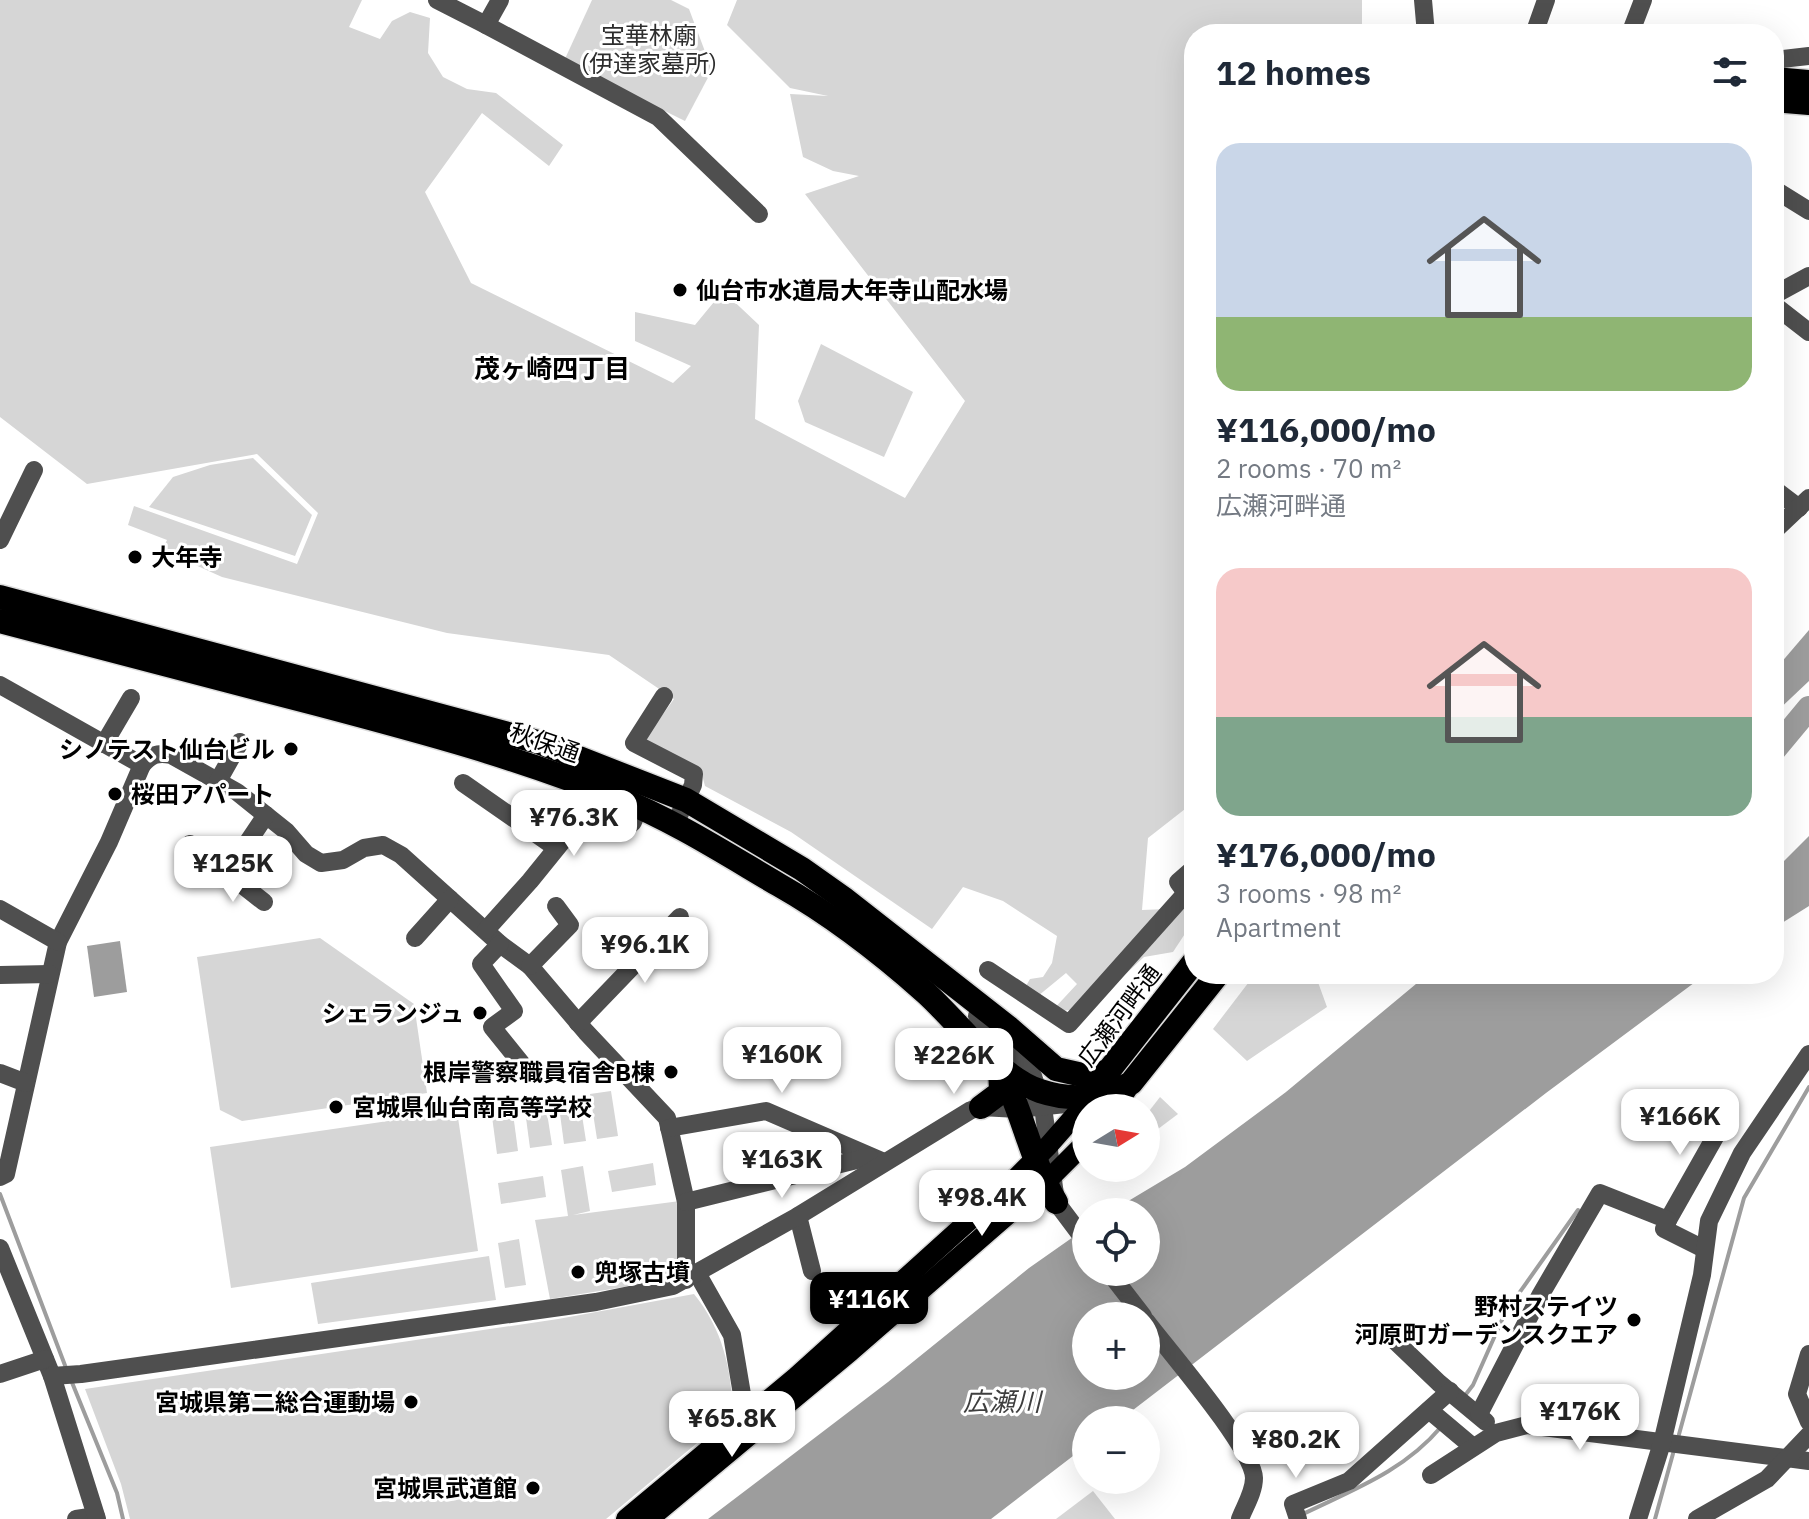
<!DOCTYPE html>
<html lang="en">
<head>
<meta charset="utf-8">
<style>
  :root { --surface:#fff; --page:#f6f6f7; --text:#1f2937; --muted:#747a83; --accent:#000 }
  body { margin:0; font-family:"IBM Plex Sans","Noto Sans JP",sans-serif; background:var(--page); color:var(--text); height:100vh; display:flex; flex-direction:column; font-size:30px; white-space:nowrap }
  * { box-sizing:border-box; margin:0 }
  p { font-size:26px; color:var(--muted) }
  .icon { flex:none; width:44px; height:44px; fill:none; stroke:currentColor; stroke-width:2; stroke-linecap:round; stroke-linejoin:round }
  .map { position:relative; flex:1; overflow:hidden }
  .sheet { position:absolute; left:1184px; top:24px; width:600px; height:960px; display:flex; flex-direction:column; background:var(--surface); border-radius:32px; box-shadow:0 8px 32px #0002 }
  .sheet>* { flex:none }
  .needle { width:52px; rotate:79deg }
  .tools { position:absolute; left:1072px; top:1094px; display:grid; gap:16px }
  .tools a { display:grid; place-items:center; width:88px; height:88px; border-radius:50%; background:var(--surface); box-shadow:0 8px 32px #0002; font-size:40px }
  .price { position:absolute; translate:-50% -68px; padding:0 18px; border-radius:16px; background:#fff; color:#222; font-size:26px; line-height:52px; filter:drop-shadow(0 2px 4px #0008) }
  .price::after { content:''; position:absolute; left:50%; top:48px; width:24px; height:18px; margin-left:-12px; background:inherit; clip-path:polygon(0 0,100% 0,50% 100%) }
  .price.current { background:var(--accent); color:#fff }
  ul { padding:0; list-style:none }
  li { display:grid; align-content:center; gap:16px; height:424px; padding:0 32px }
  li span { display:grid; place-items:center; height:248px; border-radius:24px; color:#555 }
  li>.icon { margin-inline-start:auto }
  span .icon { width:144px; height:144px; fill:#fffc; stroke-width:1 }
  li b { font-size:34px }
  h2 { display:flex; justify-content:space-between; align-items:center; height:96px; padding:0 32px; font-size:34px }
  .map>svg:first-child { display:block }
</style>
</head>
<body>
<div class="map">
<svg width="1809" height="1519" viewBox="0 0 1809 1519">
  <rect width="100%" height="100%" fill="#fff"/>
  <g fill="#d6d6d6">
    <polygon points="0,0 362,0 349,27 380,39 392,21 410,12 430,18 428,53 443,77 467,89 496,93 563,145 549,166 482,113 425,192 471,283 673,383 691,366 635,341 635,312 695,325 723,291 759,325 755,419 905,498 965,401 805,194 859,176 833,171 803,157 790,94 828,96 790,88 727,25 737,0 1362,0 1362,34 1194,34 1194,802 1148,838 1142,910 1168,909 1194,898 1194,920 1173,952 1144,957 1089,1008 1051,1012 1077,984 1066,973 1038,996 1026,986 1030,979 1043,977 1052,963 1057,936 1003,901 963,887 932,929 791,832 705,786 701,771 645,739 674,699 609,655 447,633 222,577 162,550 167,540 128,525 134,506 297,564 318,513 257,454 87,484 0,417"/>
    <polygon points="592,0 671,0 689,9 712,70 685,121 564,61"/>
    <polygon points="821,344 913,392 884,457 805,422 798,401"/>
    <polygon points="253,458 312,515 295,556 149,507 173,477 210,465"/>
    <polygon points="320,938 414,1004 427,1093 242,1121 220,1110 197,957"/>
    <polygon points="1255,974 1315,974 1327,1007 1247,1061 1213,1029"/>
    <polygon points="611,1091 618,1136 597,1139 590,1094"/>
    <polygon points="579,1096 586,1141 564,1144 558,1099"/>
    <polygon points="1160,1097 1178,1114 1146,1138 1146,1115"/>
    <polygon points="545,1100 552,1145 530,1148 524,1103"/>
    <polygon points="512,1106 518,1151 497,1154 491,1109"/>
    <polygon points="457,1111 478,1251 231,1288 210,1147"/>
    <polygon points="653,1163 656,1185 612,1192 608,1171"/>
    <polygon points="583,1166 590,1211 573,1215 680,1201 679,1273 624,1287 550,1299 535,1220 568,1216 561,1170"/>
    <polygon points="543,1176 546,1197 501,1204 498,1183"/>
    <polygon points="519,1239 526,1285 505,1288 498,1243"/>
    <polygon points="489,1256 496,1300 318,1324 311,1283"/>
    <path d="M694,1294C723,1330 731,1368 733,1413L606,1519H130L121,1484L85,1389L558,1319Z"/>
    <polygon points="1093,1491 1115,1519 1056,1519"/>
  </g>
  <g fill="#9d9d9d" fill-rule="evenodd">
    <polygon points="1809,630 1809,681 1774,714 1774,671"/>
    <polygon points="1809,836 1809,906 1774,928 1774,871"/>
    <polygon points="120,941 127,992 94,997 87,946"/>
    <path d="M1428,974H1706L1546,1093L1120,1420H1086V1446L991,1519H708L888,1382L1029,1268L1086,1228V1272H1146V1212H1110L1185,1167L1286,1092ZM1086,1316H1146V1376H1086Z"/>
  </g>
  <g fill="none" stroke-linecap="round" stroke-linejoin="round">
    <g stroke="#9d9d9d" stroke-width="4">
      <polyline points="0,1194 66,1368"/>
      <polyline points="71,1380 117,1493 123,1519"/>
      <polyline points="1463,1398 1473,1385 1505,1313 1578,1210"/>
      <polyline points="1678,1438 1744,1198 1809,1087"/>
      <path d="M1301,1515C1352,1490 1403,1472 1441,1427"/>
      <polyline points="1655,1519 1674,1450"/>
    </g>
    <polyline stroke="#9d9d9d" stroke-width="24" points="1774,750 1809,708"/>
    <g stroke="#dbdbdb" stroke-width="23">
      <g id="major">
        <polyline points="1115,1108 1131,1083"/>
        <polyline points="626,1519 796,1377 1013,1181 1048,1146 1098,1089"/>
        <polyline points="649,1519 851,1351 1051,1177 1086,1142"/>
      </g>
    </g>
    <g stroke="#dbdbdb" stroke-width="27">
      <g id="highway">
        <polyline points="1774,79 1809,82"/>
        <polyline points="1774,100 1809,103"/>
        <polyline points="0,597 538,742 686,800 802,869 843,898 1009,1028 1056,1069 1087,1076 1100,1075 1110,1069 1194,962"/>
        <path d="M0,621C106,649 212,676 317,704C419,731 521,758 618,798C675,821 726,854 779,885C832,915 881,953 926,993C959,1023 998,1077 1040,1091C1070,1101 1104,1099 1131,1083L1218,974"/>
        <path d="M1000,1068C1023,1111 1030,1160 1056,1202"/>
        <polyline points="981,1107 1001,1092 1000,1068"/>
      </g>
    </g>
    <g stroke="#4f4f4f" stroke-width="18">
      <polyline points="437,0 486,25 500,0"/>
      <polyline points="1423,0 1426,34"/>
      <polyline points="486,25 658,117 759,214"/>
      <polyline points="1534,34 1546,0"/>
      <polyline points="1630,34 1643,0"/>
      <polyline points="1774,60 1809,56"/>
      <polyline points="1774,189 1809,211"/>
      <polyline points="1774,295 1809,276"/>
      <polyline points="1774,305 1809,332"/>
      <polyline points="1774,489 1799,508"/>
      <polyline points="1774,531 1809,498"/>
      <polyline points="0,540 34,470"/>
      <polyline points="0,685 142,765 109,842 58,942 6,1174 0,1177"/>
      <polyline points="664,696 634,743 694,774 693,785 675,824"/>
      <polyline points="104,744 131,698"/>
      <path d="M142,765C151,755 157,752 171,755L237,792L286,831L306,854L321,863L343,860L364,848L383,845L401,855L500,944L530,966L586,1032L667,1118L686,1202V1280"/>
      <polyline points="218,781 240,742"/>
      <polyline points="463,783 555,847"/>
      <polyline points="190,844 227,873 266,815"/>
      <polyline points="1194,868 1178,882 1186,893 1194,887"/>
      <polyline points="227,873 264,902"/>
      <polyline points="0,909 58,942"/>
      <polyline points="486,930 530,881 581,818 621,833 633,822 639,807"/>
      <polyline points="415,938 450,899"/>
      <polyline points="500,944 481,964 514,1011 492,1027 525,1068"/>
      <polyline points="530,966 570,925 556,906"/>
      <polyline points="988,970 1069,1024 1186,893"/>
      <polyline points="0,975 50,974"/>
      <polyline points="977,1016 1013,1049 1033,1076 1043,1107 1056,1202 1086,1242"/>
      <polyline points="578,1023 680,917"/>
      <polyline points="0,1073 26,1083"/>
      <polyline points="669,1128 766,1111 884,1162"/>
      <polyline points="686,1202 869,1157"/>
      <polyline points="798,1216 812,1271"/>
      <polyline points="1668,1220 1728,1114"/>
      <polyline points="0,1248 52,1376"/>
      <polyline points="1109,1272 1143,1316"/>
      <polyline points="697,1273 732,1335 746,1418"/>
      <path d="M1146,1321C1168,1350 1253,1448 1254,1478C1254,1492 1245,1506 1240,1519"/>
      <polyline points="1393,1339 1439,1383 1486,1422"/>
      <polyline points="1809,1354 1797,1394 1809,1422"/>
      <polyline points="0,1374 45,1359"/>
      <polyline points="1429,1410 1473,1447"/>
      <polyline points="1479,1414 1541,1294 1600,1193 1668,1220 1664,1229 1704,1249"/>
      <polyline points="1431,1475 1496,1433 1527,1425 1809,1461"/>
      <polyline points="76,1519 96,1516"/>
      <polyline points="97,1519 52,1376 81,1374 596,1302 673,1286 798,1216 971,1110 981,1107 1018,1109 1075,1103"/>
      <polyline points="1298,1519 1293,1504 1349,1481 1450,1391"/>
      <polyline points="1638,1519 1662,1443 1702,1275 1709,1221 1742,1153 1809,1054"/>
      <polyline points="1697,1519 1767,1479 1809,1435"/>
    </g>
    <use href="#major" stroke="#000" stroke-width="20"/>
    <use href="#highway" stroke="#000" stroke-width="24"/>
  </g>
  <g fill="#000" stroke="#fff" stroke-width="3">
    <circle cx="680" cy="290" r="8"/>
    <circle cx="135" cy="557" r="8"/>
    <circle cx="291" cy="749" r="8"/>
    <circle cx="115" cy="794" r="8"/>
    <circle cx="480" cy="1013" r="8"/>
    <circle cx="671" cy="1072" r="8"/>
    <circle cx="336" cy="1107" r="8"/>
    <circle cx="578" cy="1272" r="8"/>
    <circle cx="1634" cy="1320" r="8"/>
    <circle cx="411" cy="1402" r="8"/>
    <circle cx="533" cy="1488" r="8"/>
  </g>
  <g text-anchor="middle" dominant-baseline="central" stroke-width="6" stroke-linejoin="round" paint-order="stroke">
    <g font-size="24" fill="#2d2d2d" stroke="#fff">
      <text x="649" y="35">宝華林廟<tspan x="649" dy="28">(伊達家墓所)</tspan></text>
    </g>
    <g font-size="24" font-weight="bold" fill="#000" stroke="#fff" text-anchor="end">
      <text x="696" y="290" text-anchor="start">仙台市水道局大年寺山配水場</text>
      <text x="151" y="557" text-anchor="start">大年寺</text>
      <text x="275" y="749">シノテスト仙台ビル</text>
      <text x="131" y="794" text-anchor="start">桜田アパート</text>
      <text x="464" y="1013">シェランジュ</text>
      <text x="655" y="1072">根岸警察職員宿舎B棟</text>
      <text x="352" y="1107" text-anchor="start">宮城県仙台南高等学校</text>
      <text x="594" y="1272" text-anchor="start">兜塚古墳</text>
      <text x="1618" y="1306">野村ステイツ<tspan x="1618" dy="28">河原町ガーデンスクエア</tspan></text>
      <text x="395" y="1402">宮城県第二総合運動場</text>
      <text x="517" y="1488">宮城県武道館</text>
    </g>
    <g font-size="24" fill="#000" stroke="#fff">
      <text transform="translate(545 742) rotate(19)">秋保通</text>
      <text transform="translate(1119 1015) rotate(-53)">広瀬河畔通</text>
    </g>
    <g font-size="26" font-weight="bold" fill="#000" stroke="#fff">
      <text x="552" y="368">茂ヶ崎四丁目</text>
    </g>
    <g font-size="26" font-style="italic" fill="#3e3e3e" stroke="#fff">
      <text x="1002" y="1401">広瀬川</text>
    </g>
  </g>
</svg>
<div class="tools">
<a><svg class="needle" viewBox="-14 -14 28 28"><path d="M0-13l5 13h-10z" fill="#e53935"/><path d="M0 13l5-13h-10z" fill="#747a83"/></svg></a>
<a><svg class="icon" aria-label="locate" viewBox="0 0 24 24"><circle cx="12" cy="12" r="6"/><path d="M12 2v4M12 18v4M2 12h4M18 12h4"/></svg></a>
<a>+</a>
<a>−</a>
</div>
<b class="price" style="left:574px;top:858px">¥76.3K</b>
<b class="price" style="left:233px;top:904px">¥125K</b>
<b class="price" style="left:645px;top:985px">¥96.1K</b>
<b class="price" style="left:782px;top:1095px">¥160K</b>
<b class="price" style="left:954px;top:1096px">¥226K</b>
<b class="price" style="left:1680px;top:1157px">¥166K</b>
<b class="price" style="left:782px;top:1200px">¥163K</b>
<b class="price" style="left:982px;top:1238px">¥98.4K</b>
<b class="price current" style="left:869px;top:1340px">¥116K</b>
<b class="price" style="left:1580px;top:1452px">¥176K</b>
<b class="price" style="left:732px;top:1459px">¥65.8K</b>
<b class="price" style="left:1296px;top:1480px">¥80.2K</b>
<section class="sheet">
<h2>12 homes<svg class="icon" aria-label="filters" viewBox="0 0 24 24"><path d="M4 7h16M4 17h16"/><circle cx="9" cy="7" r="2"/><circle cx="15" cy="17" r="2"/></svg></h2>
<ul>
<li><span style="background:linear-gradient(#c9d6e8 70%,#8fb573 0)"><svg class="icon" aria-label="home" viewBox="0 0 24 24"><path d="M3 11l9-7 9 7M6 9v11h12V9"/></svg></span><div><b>¥116,000/mo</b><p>2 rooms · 70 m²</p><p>広瀬河畔通</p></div></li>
<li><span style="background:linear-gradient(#f6c9c9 60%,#7fa58c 0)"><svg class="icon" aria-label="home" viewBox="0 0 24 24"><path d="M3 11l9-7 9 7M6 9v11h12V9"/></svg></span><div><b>¥176,000/mo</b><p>3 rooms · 98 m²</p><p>Apartment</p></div></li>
</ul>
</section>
</div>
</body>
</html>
